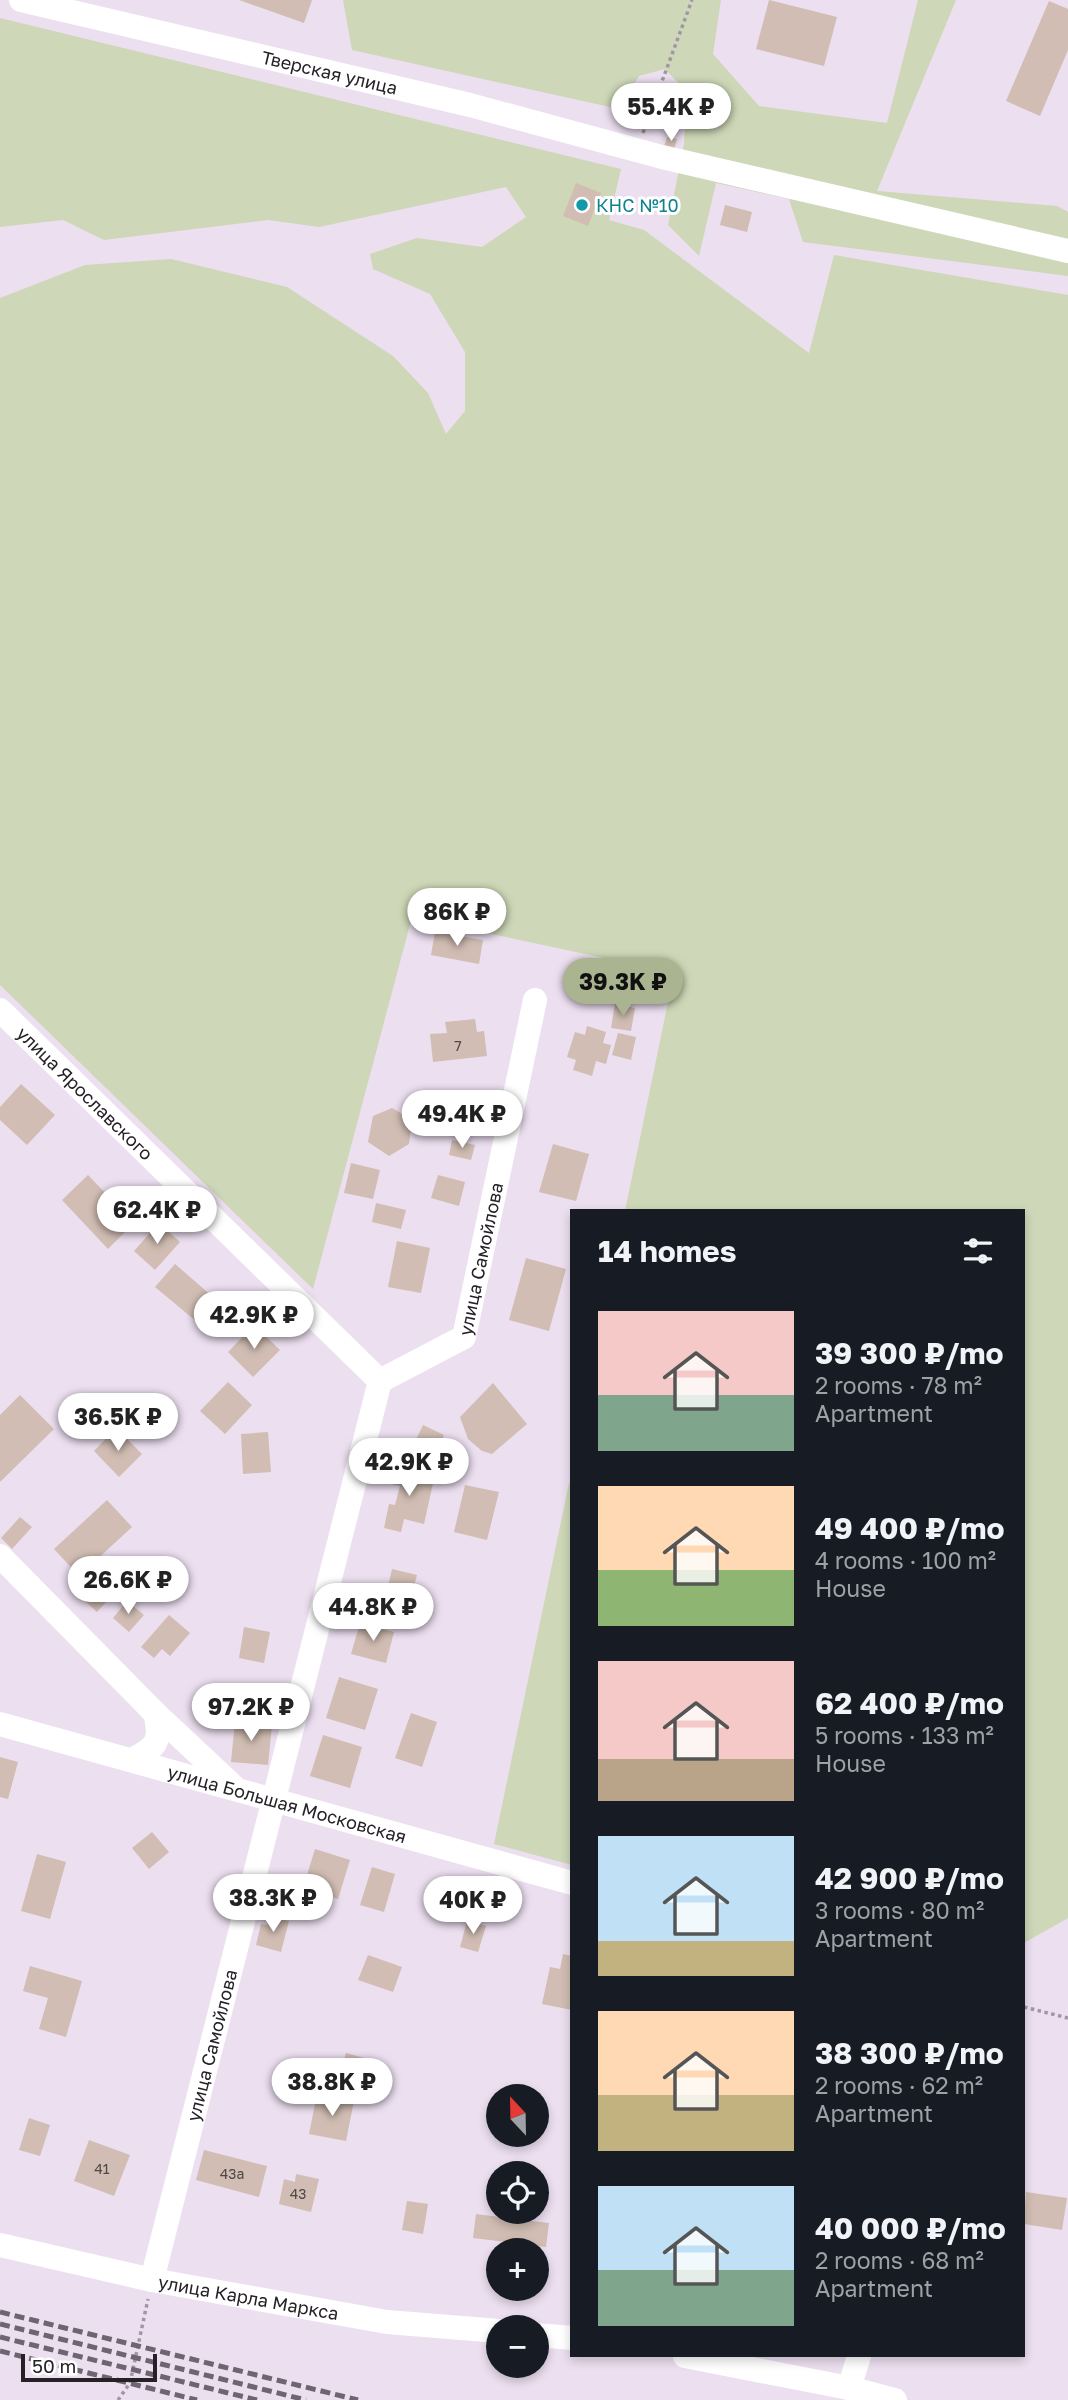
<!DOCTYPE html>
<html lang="en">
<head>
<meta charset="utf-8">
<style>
  :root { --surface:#171b24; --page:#242831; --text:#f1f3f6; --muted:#9ea1a6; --accent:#abb490 }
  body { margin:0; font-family:"Golos Text",sans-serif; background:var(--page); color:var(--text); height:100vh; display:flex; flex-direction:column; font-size:26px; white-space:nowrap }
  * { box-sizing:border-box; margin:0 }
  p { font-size:23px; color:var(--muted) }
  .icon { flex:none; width:38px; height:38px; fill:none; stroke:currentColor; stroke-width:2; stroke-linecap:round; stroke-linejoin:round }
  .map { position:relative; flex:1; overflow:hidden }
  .sheet { position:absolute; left:570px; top:1209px; width:455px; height:1148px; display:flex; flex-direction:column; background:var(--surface); border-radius:0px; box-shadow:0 4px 10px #0003 }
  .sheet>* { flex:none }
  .needle { width:46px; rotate:338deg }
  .tools { position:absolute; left:486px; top:2084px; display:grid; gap:14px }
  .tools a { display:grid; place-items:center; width:63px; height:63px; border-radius:50%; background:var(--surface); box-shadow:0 4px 10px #0003; font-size:35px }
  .scale { position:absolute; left:21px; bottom:18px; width:136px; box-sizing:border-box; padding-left:7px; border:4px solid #262127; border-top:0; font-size:19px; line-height:24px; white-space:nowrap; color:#262127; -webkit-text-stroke:5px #fff; paint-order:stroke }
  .price { position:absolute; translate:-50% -60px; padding:0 16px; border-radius:24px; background:#fff; color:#222; font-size:23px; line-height:46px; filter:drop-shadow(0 2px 4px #0008) }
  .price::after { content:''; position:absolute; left:50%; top:42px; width:21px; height:16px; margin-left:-10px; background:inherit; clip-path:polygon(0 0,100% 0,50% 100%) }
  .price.active { background:var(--accent); color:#111 }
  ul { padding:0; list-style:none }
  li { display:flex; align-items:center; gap:21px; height:175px; padding:0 28px }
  li span { display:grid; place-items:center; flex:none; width:196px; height:140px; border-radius:0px; color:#555 }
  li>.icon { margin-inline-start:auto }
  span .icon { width:84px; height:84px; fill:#fffc; stroke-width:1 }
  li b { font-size:30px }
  h2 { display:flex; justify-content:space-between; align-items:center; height:84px; padding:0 28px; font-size:30px }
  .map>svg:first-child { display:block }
</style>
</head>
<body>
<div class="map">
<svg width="1068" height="2400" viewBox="0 0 1068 2400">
  <rect width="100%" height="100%" fill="#ecdff0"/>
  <g fill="#ced7b7">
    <polygon points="343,0 721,0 713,54 759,106 887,123 918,0 956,0 877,191 1057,206 1068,212 1068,276 803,242 789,199 716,183 699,256 668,225 684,144 687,92 665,69 639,76 619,109 352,50"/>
    <polygon points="0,18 621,169 609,220 644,230 809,353 834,255 1068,295 1068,1918 1024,1943 1024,1211 625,1211 674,973 412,917 313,1289 0,985 0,298 85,265 171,259 287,287 393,356 428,393 446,434 465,411 465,352 430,294 373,269 370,254 417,238 482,247 526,217 506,187 319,227 268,220 104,240 63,220 0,227"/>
    <polygon points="569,1483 572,1483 572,1865 494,1844"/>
  </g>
  <g fill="#d1bdb3">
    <polygon points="239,0 312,0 304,23"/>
    <polygon points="769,0 837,17 824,66 756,49"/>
    <polygon points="1049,1 1068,9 1068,50 1040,116 1006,101"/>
    <polygon points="667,137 677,139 674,150 664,147"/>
    <polygon points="576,183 601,193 588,226 563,216"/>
    <polygon points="725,205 752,212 747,232 720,225"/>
    <polygon points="435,932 483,940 479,964 431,955"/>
    <polygon points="615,1004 635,1008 631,1031 611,1028"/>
    <polygon points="475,1019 477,1032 484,1031 487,1056 433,1062 430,1034 447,1033 445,1022"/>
    <polygon points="587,1026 606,1032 603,1043 611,1045 606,1064 596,1061 592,1076 573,1070 576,1060 567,1057 575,1032 585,1035"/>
    <polygon points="618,1033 636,1037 631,1060 612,1055"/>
    <polygon points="21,1084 55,1115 27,1145 0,1120 0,1107"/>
    <polygon points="460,1102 483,1106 480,1120 458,1116"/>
    <polygon points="392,1108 412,1119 409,1144 389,1156 368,1142 373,1116"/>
    <polygon points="452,1140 475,1145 471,1160 449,1155"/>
    <polygon points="553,1144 589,1154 576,1201 539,1192"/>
    <polygon points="351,1163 380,1170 373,1199 344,1193"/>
    <polygon points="88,1175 134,1223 108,1249 62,1200"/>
    <polygon points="438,1175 465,1182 459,1206 431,1198"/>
    <polygon points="376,1203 406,1210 401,1229 372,1222"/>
    <polygon points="159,1223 180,1242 155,1270 134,1251"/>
    <polygon points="397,1241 430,1248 421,1293 388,1287"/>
    <polygon points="526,1258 566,1269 549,1331 509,1320"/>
    <polygon points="175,1264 228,1310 209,1332 155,1287"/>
    <polygon points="254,1325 280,1350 253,1377 228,1352"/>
    <polygon points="228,1382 252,1405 225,1434 200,1411"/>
    <polygon points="493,1383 527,1424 492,1454 482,1451 468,1439 460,1417"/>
    <polygon points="20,1395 54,1429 0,1482 0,1415"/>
    <polygon points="423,1425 444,1435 434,1456 413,1446"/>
    <polygon points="116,1428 142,1454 119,1477 94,1451"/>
    <polygon points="268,1432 271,1472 243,1474 241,1434"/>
    <polygon points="395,1464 413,1468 412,1474 434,1479 424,1524 404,1519 401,1532 384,1528 389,1504 395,1505 400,1486 390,1484"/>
    <polygon points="465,1485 499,1492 487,1540 454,1532"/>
    <polygon points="107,1500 132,1527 79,1576 54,1549"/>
    <polygon points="20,1517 32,1527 12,1549 1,1538"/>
    <polygon points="392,1569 417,1575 410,1601 386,1595"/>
    <polygon points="105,1577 118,1589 97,1612 76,1593 89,1578 98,1585"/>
    <polygon points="127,1601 144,1615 129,1632 113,1618"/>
    <polygon points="169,1615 190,1633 170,1656 162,1649 154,1658 141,1647"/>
    <polygon points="360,1623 394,1632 386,1663 351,1654"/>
    <polygon points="244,1627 270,1632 264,1663 239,1658"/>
    <polygon points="339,1677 378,1689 365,1730 326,1718"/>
    <polygon points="411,1713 437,1722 422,1767 395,1758"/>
    <polygon points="235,1721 272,1725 268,1765 231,1762"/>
    <polygon points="323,1735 362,1747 350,1788 310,1776"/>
    <polygon points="0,1757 18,1762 8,1799 0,1797"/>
    <polygon points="152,1832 169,1852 149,1869 132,1848"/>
    <polygon points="315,1849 350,1860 338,1899 303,1888"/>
    <polygon points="37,1854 66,1862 50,1919 21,1911"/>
    <polygon points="372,1867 395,1874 384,1912 360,1905"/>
    <polygon points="435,1882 454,1887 448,1911 429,1907"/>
    <polygon points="270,1916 289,1921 281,1952 256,1945 261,1924 267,1925"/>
    <polygon points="467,1921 486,1926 478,1952 460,1947"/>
    <polygon points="563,1954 572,1956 572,2010 542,2004 550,1967 560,1969"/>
    <polygon points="368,1955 402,1967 393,1992 358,1980"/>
    <polygon points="30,1966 82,1981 66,2037 39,2029 48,1998 23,1991"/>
    <polygon points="346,2053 368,2059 362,2084 339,2078"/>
    <polygon points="317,2094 354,2101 346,2141 309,2134"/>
    <polygon points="29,2118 50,2125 40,2156 19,2150"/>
    <polygon points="89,2140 130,2155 114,2196 74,2181"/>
    <polygon points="204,2150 267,2166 259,2197 196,2180"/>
    <polygon points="296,2174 319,2179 311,2212 279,2204 284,2179 295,2182"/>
    <polygon points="1026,2192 1067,2198 1062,2230 1024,2224"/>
    <polygon points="407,2201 428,2204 423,2234 402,2230"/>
    <polygon points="476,2214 549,2223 546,2247 473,2238"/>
  </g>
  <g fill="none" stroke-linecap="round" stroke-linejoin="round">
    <g stroke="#a197a3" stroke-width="3.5" stroke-dasharray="3.5 3.5" stroke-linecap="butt">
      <polyline points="643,133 692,0"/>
      <polyline points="1024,2007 1068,2018"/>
      <polyline points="118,2400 130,2383 148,2299"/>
    </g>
    <g stroke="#fff" stroke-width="24">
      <path id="s1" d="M21,0L470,105L662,157L1068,251"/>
      <path id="s2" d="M0,1010L380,1381"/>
      <polyline points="0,1556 155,1713 233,1786"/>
      <path id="s3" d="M0,1724L572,1883"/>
      <path d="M132,1760C157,1747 162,1741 155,1713"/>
      <path id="s4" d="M0,2245L152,2280L387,2322L499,2331"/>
      <path id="s5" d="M152,2280L380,1381L464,1337L535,1000"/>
      <polyline points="537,2335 572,2338"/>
      <polyline points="685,2356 849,2388 895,2400"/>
      <polyline points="849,2388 859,2356"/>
    </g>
    <g stroke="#6d656f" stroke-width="5" stroke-dasharray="10 5" stroke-linecap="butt">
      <polyline points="0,2312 358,2400"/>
      <polyline points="0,2324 306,2400"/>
      <polyline points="0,2337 257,2400"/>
      <polyline points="0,2351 197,2400"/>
    </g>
  </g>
  <circle fill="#0f9aa8" stroke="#fff" stroke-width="2.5" cx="582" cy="205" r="7"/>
  <g text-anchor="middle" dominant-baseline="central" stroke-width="6" stroke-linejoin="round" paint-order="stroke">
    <g font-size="14" fill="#51484a">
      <text x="458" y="1045">7</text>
      <text x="102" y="2168">41</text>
      <text x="232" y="2173">43а</text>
      <text x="298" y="2193">43</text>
    </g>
    <g font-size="18" fill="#262127" stroke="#fff">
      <text stroke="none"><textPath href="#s1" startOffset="317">Тверская улица</textPath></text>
      <text stroke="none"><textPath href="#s2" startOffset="119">улица Ярославского</textPath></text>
      <text stroke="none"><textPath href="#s5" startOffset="1102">улица Самойлова</textPath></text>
      <text stroke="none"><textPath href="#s3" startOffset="298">улица Большая Московская</textPath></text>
      <text stroke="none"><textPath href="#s5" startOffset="242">улица Самойлова</textPath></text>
      <text stroke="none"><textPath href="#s4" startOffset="254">улица Карла Маркса</textPath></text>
    </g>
    <g font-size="18" fill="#0d838f" stroke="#fff" text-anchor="start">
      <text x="596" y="205">КНС №10</text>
    </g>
  </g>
</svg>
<div class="tools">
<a><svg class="needle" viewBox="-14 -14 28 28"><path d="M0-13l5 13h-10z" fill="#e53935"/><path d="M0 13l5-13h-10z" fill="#9ea1a6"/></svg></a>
<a><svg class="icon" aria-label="locate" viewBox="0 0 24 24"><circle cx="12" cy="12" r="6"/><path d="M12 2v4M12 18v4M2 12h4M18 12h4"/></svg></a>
<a>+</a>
<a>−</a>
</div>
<div class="scale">50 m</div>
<b class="price" style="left:671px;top:143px">55.4K ₽</b>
<b class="price" style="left:457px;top:948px">86K ₽</b>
<b class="price active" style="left:623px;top:1018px">39.3K ₽</b>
<b class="price" style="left:462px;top:1150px">49.4K ₽</b>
<b class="price" style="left:157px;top:1246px">62.4K ₽</b>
<b class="price" style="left:254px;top:1351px">42.9K ₽</b>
<b class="price" style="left:118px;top:1453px">36.5K ₽</b>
<b class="price" style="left:409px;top:1498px">42.9K ₽</b>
<b class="price" style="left:128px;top:1616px">26.6K ₽</b>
<b class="price" style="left:373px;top:1643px">44.8K ₽</b>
<b class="price" style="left:251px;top:1743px">97.2K ₽</b>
<b class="price" style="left:273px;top:1934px">38.3K ₽</b>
<b class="price" style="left:473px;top:1936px">40K ₽</b>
<b class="price" style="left:332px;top:2118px">38.8K ₽</b>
<section class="sheet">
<h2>14 homes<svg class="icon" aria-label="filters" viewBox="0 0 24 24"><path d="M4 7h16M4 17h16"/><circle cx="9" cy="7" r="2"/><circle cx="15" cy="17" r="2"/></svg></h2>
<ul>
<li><span style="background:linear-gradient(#f6c9c9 60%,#7fa58c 0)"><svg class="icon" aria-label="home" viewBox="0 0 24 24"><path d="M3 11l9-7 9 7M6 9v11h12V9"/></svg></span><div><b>39 300 ₽/mo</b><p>2 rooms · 78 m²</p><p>Apartment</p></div></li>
<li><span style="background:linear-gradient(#ffd9b3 60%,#8fb573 0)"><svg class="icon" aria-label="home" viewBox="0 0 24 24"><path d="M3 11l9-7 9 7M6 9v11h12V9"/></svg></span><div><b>49 400 ₽/mo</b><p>4 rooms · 100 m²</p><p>House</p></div></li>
<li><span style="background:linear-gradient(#f6c9c9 70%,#b9a48a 0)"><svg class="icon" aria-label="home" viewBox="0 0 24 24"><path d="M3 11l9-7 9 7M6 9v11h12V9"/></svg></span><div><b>62 400 ₽/mo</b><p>5 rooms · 133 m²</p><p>House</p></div></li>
<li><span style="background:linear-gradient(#bfe0f5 75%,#c2b280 0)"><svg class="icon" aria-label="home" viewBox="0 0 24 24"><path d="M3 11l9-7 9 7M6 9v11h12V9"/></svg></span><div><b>42 900 ₽/mo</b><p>3 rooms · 80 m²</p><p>Apartment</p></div></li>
<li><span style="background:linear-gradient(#ffd9b3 60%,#c2b280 0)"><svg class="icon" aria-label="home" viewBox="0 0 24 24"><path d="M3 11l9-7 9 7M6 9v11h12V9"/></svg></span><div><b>38 300 ₽/mo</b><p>2 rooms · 62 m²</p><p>Apartment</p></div></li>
<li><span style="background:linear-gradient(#bfe0f5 60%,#7fa58c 0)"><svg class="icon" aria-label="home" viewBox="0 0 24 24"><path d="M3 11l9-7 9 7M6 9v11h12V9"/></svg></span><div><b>40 000 ₽/mo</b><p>2 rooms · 68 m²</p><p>Apartment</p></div></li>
</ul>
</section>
</div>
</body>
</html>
